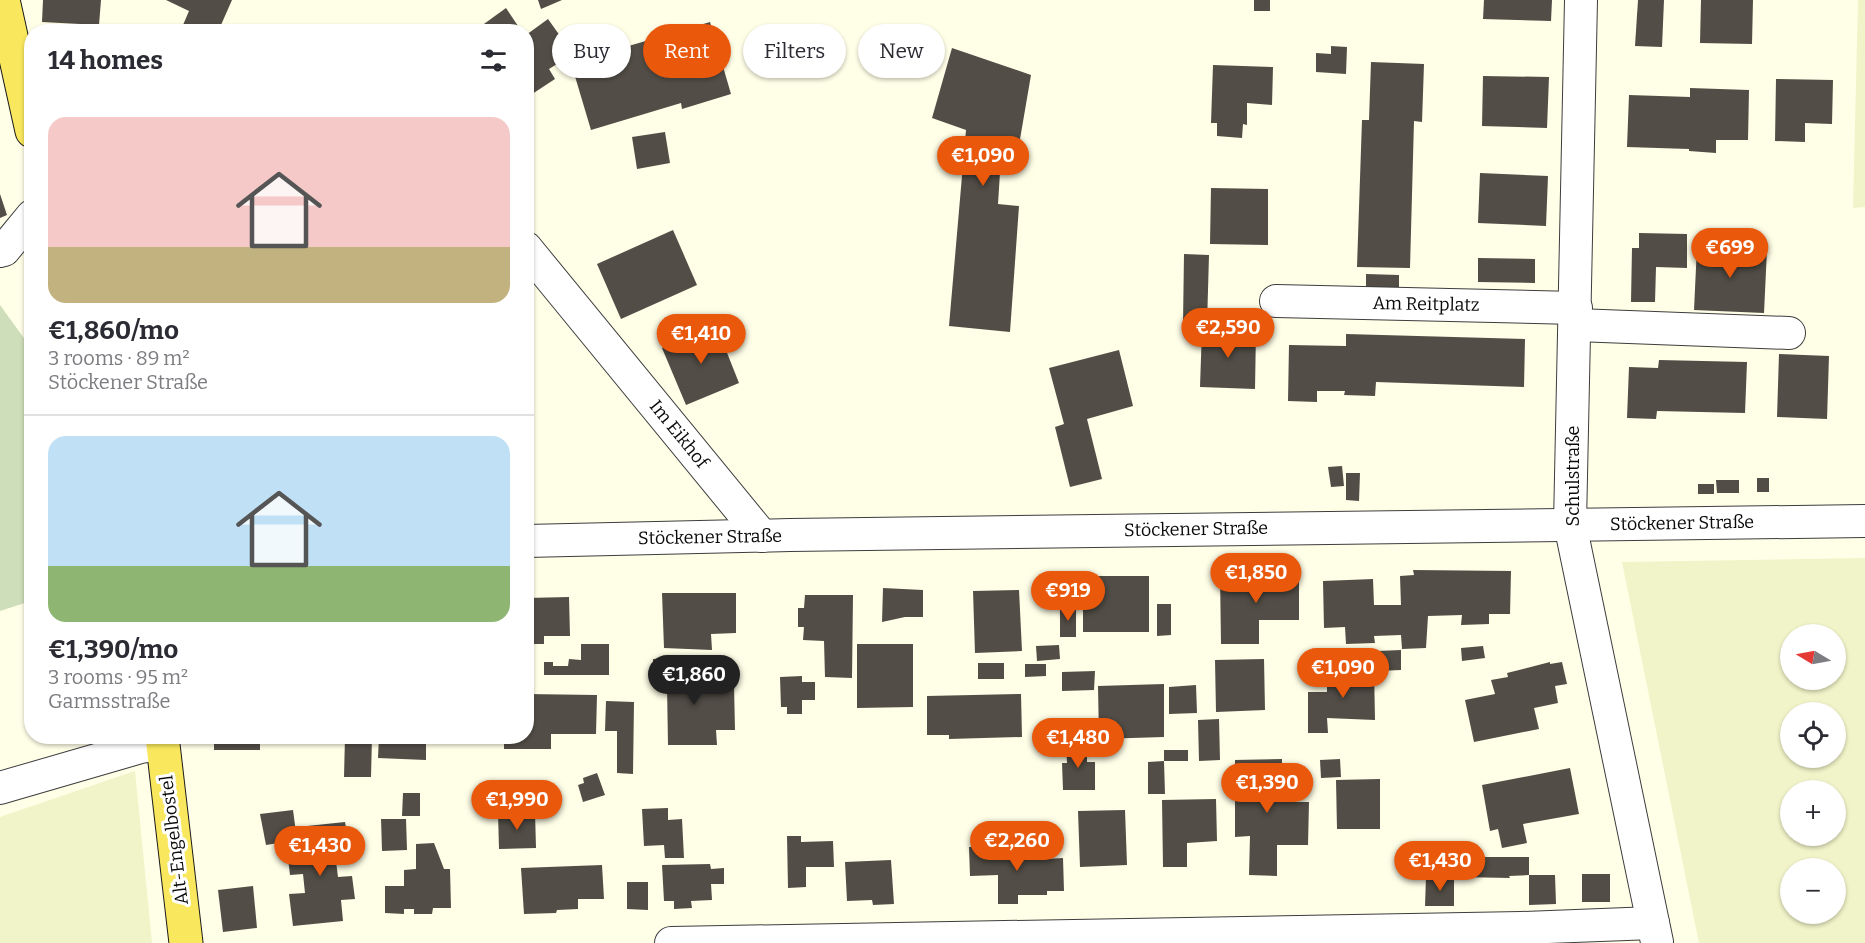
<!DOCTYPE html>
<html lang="en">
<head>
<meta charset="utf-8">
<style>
  :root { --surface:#fff; --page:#f7f7f7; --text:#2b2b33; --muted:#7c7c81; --line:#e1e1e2; --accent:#ea580c }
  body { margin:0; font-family:Bitter,serif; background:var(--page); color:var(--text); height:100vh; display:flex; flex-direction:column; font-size:22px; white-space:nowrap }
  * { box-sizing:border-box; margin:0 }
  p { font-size:20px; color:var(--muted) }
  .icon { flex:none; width:33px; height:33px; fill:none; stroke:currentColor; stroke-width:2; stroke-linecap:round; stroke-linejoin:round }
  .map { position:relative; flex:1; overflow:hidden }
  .sheet { position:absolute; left:24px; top:24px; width:510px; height:720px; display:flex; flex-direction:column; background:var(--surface); border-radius:24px; box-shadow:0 2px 4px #0004 }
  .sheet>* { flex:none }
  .top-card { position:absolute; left:552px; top:24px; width:570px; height:54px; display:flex; gap:12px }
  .needle { width:39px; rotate:280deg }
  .fabs { position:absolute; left:1780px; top:624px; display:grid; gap:12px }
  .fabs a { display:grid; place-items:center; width:66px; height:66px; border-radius:50%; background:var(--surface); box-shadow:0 2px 4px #0004; font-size:30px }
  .price { position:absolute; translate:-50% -51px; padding:0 14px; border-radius:21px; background:var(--accent); color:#fff; font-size:20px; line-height:39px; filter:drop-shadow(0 2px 3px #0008) }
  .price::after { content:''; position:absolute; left:50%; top:36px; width:18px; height:14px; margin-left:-9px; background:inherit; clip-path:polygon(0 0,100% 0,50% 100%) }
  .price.active { background:#222; color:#fff }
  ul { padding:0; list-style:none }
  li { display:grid; align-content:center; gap:12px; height:318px; padding:0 24px }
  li+li { border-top:2px solid var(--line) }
  li span { display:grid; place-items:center; height:186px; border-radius:18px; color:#555 }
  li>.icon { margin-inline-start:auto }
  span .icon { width:108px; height:108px; fill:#fffc; stroke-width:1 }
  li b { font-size:26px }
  h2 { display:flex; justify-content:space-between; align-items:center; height:72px; padding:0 24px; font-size:26px }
  .tag { padding:0 21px; border-radius:27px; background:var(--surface); box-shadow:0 2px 4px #0004; font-size:21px; line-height:54px }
  .tag.active { background:var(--accent); color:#fff }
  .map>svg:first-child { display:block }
</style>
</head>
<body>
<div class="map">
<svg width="1865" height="943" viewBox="0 0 1865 943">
  <rect width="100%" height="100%" fill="#fffee7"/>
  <g fill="#f1f4c8" fill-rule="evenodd">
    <polygon points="1858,0 1865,0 1865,207 1853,208"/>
    <path d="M1865,558V943H1699L1622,562ZM1791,634H1836V680H1791ZM1836,712V758H1791V712ZM1791,790H1836V836H1791ZM1791,868H1836V914H1791Z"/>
    <polygon points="135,771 152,943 0,943 0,817"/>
  </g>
  <polygon fill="#cedeba" points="0,305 31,348 31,601 0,611"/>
  <g fill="#524d46">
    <polygon points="43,0 101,0 99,25 42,22"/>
    <polygon points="166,0 232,0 221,25 235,32 180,32 189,11"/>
    <polygon points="538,0 562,0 541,9"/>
    <rect x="1254" y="0" width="16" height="11"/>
    <polygon points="1484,0 1552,0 1551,21 1483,19"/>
    <polygon points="1638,0 1664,0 1662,47 1635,46"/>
    <polygon points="1701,0 1753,0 1752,44 1700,43"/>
    <polygon points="506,8 522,32 479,32 477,29"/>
    <polygon points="548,19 573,54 549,69 555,79 526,98 526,35"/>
    <polygon points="710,22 731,94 682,109 681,103 591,130 571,63"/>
    <polygon points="1331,46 1347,47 1346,74 1316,72 1316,53 1331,54"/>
    <polygon points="952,48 1031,75 1019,145 1002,141 998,204 1019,206 1010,332 949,326 966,130 932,118"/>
    <polygon points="1371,62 1424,64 1422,122 1414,121 1410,268 1357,267 1362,120 1369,120"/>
    <polygon points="1213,65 1273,67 1272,105 1247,103 1247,125 1243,124 1242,138 1217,136 1217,123 1211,123"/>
    <polygon points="1483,76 1549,77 1547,128 1482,126"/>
    <polygon points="1776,79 1833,80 1832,124 1805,123 1805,142 1775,141"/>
    <polygon points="1690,88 1749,90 1748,140 1716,140 1716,153 1689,151 1689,149 1627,147 1629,95 1690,97"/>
    <polygon points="665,132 670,163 637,169 632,137"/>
    <polygon points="1480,173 1548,176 1546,226 1478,223"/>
    <polygon points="1211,188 1268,189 1268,245 1210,244"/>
    <polygon points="0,194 7,215 0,218"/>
    <polygon points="673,230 697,285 621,319 597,264"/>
    <polygon points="1639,233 1687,234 1687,268 1656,267 1655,302 1631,302 1632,248 1639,248"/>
    <polygon points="1697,246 1767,249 1764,313 1694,310"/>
    <polygon points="1184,254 1209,255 1207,325 1183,324"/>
    <polygon points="1478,258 1535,259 1535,283 1478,282"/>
    <polygon points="1366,274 1399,275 1399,292 1366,291"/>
    <polygon points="716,325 739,383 686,405 662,348"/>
    <polygon points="1202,329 1256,330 1255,389 1200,387"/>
    <polygon points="1346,334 1525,339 1524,387 1376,382 1375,396 1344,395 1345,391 1317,391 1317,402 1288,401 1289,345 1346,346"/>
    <polygon points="1119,350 1133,406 1087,419 1102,479 1070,487 1055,427 1064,424 1049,368"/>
    <polygon points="1779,354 1829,356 1827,419 1777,417"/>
    <polygon points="1659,360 1747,362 1745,413 1657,411 1656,419 1627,418 1629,367 1658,368"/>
    <polygon points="1342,466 1344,486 1331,487 1328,467"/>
    <polygon points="1346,473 1360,473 1359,501 1346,500"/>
    <rect x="1757" y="478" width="12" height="14"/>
    <polygon points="1716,480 1739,480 1739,493 1717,493"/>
    <rect x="1698" y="484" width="16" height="10"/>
    <polygon points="1413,570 1511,571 1510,614 1489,614 1489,624 1461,625 1462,615 1428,616 1426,648 1402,649 1401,635 1374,636 1375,643 1346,644 1345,627 1324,628 1323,581 1373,579 1374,605 1401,605 1400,576 1414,575"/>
    <polygon points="1299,573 1299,620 1259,620 1259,644 1221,644 1220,574"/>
    <rect x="1083" y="576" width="66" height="56"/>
    <polygon points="883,588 923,590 923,617 905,617 882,622"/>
    <polygon points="1019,590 1022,651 975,653 973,591"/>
    <polygon points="662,593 736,593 736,633 711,634 712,650 664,648"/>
    <polygon points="805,595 853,595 852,678 825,677 824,641 803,640 804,627 798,627 798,608 804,608"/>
    <polygon points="569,597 570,636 544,636 544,644 526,644 526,598"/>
    <polygon points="1157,604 1171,604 1171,635 1157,636"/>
    <rect x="1060" y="606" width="16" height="31"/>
    <polygon points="581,644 609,644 609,675 544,675 544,662 553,662 553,666 568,666 569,659 581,660"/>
    <polygon points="857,644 913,644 913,707 857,708"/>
    <polygon points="1059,645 1060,659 1037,661 1036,646"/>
    <polygon points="1483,646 1485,658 1462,661 1461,648"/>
    <polygon points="1401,650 1401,670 1377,671 1377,651"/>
    <polygon points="653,659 682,659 682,686 734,685 735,730 716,730 717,745 668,745 667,686 653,686"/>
    <polygon points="1264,659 1265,710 1216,712 1215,660"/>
    <polygon points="1550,662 1550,664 1562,662 1567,684 1555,686 1558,703 1534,708 1539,729 1474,742 1465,700 1495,694 1491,680 1508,677 1507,673"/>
    <rect x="978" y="663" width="26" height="16"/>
    <polygon points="1025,664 1046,664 1046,676 1025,677"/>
    <polygon points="1327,669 1374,669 1375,720 1327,718 1328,733 1308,733 1308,692 1327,692"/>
    <polygon points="1095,671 1094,690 1062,691 1062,672"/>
    <polygon points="802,676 802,682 815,682 815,700 802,700 802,714 787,714 787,707 781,707 780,677"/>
    <polygon points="1164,684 1164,737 1099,739 1098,686"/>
    <polygon points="1196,685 1197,713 1169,714 1169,687"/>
    <polygon points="526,694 597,695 596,734 551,734 551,749 504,749 504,736 526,736"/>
    <polygon points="1021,694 1022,737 949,739 949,735 927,735 927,696"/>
    <polygon points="606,701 634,702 633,774 617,773 617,731 605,731"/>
    <polygon points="1219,719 1220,760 1199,761 1198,720"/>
    <rect x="214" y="736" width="46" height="14"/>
    <polygon points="379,736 426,736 426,760 378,758"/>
    <polygon points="345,737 372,737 371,777 344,777"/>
    <polygon points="1087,742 1087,762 1095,762 1095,790 1063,790 1062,763 1067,763 1066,744"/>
    <rect x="1164" y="750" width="24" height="11"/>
    <polygon points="1282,759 1282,790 1285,790 1285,802 1309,802 1308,845 1277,845 1277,876 1249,875 1250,836 1235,837 1235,760"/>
    <polygon points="1340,759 1341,777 1321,778 1320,760"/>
    <polygon points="1164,761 1165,794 1148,794 1148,762"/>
    <polygon points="1570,768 1579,814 1523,824 1527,843 1502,848 1498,829 1490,831 1482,785"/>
    <polygon points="597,773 605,795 583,802 578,785 584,783 583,778"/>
    <polygon points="1380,779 1380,829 1337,829 1336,780"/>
    <polygon points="403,793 420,793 420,816 402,816"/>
    <polygon points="1216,799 1217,841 1187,843 1187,867 1163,867 1162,800"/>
    <polygon points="668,808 668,820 682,819 684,858 665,858 664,845 644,846 642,809"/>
    <polygon points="293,810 297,840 266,845 260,814"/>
    <polygon points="1125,810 1127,865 1080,867 1078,811"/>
    <polygon points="535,812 536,848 499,849 498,813"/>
    <polygon points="381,819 406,819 407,850 382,851"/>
    <polygon points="345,822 349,845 334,846 338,877 352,876 355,899 341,900 343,921 293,926 289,894 305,893 303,874 290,875 287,850 309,847 307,826"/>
    <polygon points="787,836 801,836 801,842 833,841 834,867 806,867 806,887 788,888"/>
    <polygon points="434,843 444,869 450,869 451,908 433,908 432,914 414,914 414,909 404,909 404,914 385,913 385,886 404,886 404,870 416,869 416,844"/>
    <polygon points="1006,845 1009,854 1046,854 1046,859 1063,858 1064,891 1047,891 1047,895 1018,895 1018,904 998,904 998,875 970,876 969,847"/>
    <polygon points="1460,853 1475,853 1475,857 1529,857 1529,875 1555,875 1556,904 1529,905 1529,875 1509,876 1510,878 1460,877"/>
    <polygon points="891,860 894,904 873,905 872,900 847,901 845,862"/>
    <polygon points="710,864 711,869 724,868 724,884 711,884 712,900 691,901 692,908 674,909 674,901 664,901 662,865"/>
    <polygon points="602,865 604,899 578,899 578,909 557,910 556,913 524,914 521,868"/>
    <rect x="1582" y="874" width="28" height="28"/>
    <polygon points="1426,877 1454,877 1454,906 1425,906"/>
    <polygon points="627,882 648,882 648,910 627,909"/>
    <polygon points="253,886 257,928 223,932 218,890"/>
  </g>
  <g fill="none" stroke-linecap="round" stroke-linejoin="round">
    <g stroke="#3d3d3d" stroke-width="34">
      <g id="minor">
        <polyline points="1581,0 1570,524 1657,942"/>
        <polyline points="526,248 762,536"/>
        <polyline points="0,251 4,250 32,216"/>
        <polyline points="1276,301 1576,308"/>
        <polyline points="1576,325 1789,333"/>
        <polyline points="526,541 790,535 1865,521"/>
        <polyline points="0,788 141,747 163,744"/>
        <polyline points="671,943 1521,928 1653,923"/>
      </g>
    </g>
    <g stroke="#1b1b1b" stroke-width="35">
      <g id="major">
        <polyline points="3,0 32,131"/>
        <polyline points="162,736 186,943"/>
      </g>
    </g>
    <use href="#minor" stroke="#fff" stroke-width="32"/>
    <use href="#major" stroke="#f9e85d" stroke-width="33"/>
  </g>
  <g text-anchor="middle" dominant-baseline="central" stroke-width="6" stroke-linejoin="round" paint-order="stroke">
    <g font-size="18" fill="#0a0a0a" stroke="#fff">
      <text transform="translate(1426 304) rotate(1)">Am Reitplatz</text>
      <text transform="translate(679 434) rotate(51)">Im Eikhof</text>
      <text transform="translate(1573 476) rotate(-90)">Schulstraße</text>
      <text transform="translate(1682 523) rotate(-1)">Stöckener Straße</text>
      <text transform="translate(1196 529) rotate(-1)">Stöckener Straße</text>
      <text transform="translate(710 537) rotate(-1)">Stöckener Straße</text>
      <text transform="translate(174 840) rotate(-97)">Alt-Engelbostel</text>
    </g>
  </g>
</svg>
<div class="fabs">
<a><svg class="needle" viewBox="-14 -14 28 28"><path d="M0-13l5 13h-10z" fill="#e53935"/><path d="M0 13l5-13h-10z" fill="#7c7c81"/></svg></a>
<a><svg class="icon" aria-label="locate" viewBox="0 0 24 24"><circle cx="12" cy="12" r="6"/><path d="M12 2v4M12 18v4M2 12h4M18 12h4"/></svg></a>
<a>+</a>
<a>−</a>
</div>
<b class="price" style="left:983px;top:187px">€1,090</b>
<b class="price" style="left:1730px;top:279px">€699</b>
<b class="price" style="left:1228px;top:359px">€2,590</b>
<b class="price" style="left:701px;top:365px">€1,410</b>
<b class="price" style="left:1256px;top:604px">€1,850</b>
<b class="price" style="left:1068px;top:622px">€919</b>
<b class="price" style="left:1343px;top:699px">€1,090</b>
<b class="price active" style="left:694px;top:706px">€1,860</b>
<b class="price" style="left:1078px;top:769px">€1,480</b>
<b class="price" style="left:1267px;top:814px">€1,390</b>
<b class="price" style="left:517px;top:831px">€1,990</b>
<b class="price" style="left:1017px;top:872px">€2,260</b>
<b class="price" style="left:320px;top:877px">€1,430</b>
<b class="price" style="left:1440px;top:892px">€1,430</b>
<div class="top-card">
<a class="tag">Buy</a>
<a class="tag active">Rent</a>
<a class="tag">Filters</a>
<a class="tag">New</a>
</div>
<section class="sheet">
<h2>14 homes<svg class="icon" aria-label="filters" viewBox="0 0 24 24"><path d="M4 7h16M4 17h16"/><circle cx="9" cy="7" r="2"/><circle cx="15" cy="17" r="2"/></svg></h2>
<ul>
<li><span style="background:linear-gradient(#f6c9c9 70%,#c2b280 0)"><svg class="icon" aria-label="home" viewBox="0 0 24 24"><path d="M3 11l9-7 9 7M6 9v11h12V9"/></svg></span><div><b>€1,860/mo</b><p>3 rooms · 89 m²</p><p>Stöckener Straße</p></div></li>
<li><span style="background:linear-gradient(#bfe0f5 70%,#8fb573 0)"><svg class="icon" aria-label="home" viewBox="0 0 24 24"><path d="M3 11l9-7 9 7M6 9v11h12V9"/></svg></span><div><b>€1,390/mo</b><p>3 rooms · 95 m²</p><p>Garmsstraße</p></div></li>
</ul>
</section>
</div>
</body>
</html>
